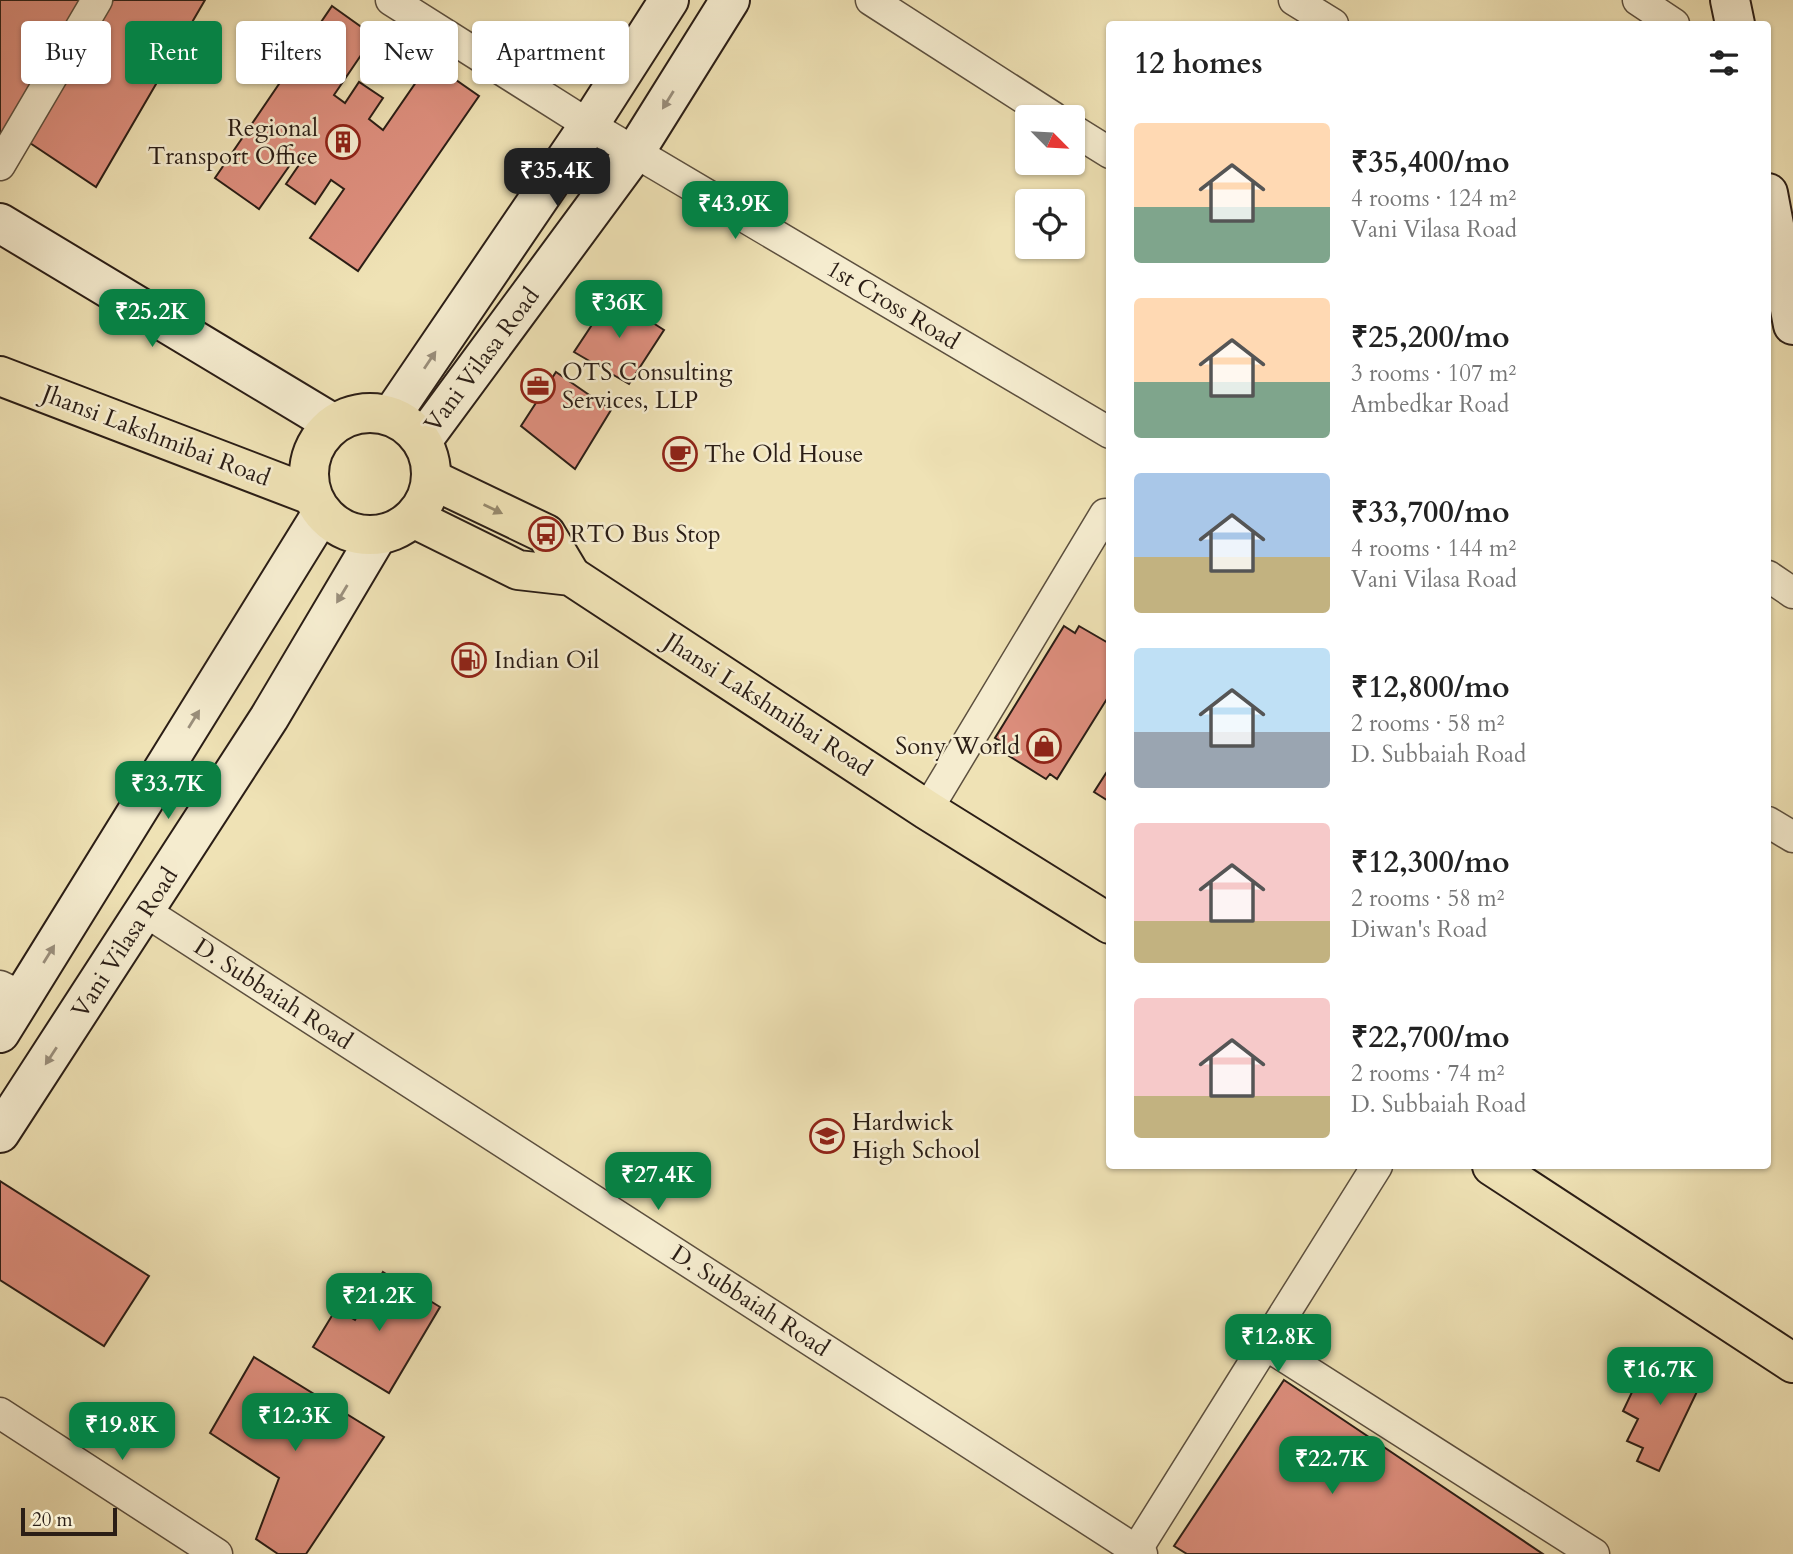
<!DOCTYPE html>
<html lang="en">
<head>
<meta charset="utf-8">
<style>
  :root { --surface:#fff; --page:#f6f6f6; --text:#222; --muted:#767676; --accent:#0b8043 }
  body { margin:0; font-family:Cardo,serif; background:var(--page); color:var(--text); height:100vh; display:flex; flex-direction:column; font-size:26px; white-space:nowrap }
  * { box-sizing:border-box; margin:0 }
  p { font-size:23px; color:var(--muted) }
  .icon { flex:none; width:38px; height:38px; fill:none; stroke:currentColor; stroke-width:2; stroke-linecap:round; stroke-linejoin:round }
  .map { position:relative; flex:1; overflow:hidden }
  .sheet { position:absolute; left:1106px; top:21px; width:665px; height:1148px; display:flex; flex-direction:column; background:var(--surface); border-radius:7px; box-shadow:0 2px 5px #0004 }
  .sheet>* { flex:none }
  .top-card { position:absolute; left:21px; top:21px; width:665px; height:63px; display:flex; gap:14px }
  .needle { width:46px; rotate:114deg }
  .tools { position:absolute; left:1015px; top:105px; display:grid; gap:14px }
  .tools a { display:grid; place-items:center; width:70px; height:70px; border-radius:7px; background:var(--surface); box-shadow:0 2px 5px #0004; font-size:35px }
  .scale { position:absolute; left:21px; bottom:18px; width:96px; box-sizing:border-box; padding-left:7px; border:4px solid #2b1e16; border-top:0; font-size:19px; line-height:24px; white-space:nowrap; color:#2b1e16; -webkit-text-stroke:5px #f5eccf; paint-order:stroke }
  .price { position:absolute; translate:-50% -60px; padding:0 16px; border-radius:14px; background:var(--accent); color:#fff; font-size:23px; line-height:46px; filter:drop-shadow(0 2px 4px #0008) }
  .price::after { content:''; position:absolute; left:50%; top:42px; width:21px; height:16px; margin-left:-10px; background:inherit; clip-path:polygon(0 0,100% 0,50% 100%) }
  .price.selected { background:#222; color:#fff }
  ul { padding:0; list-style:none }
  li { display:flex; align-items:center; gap:21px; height:175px; padding:0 28px }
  li span { display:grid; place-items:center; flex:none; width:196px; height:140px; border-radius:7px; color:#555 }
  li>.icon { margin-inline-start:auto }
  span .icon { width:84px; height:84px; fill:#fffc; stroke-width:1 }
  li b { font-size:30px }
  h2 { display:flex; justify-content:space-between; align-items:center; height:84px; padding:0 28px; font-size:30px }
  .chip { padding:0 24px; border-radius:7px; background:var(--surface); box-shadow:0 2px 5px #0004; font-size:24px; line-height:63px }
  .chip.selected { background:var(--accent); color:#fff }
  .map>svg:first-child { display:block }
</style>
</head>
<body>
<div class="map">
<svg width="1793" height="1554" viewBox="0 0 1793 1554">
  <rect width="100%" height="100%" fill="#efe2b5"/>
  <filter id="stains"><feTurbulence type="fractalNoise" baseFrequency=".00286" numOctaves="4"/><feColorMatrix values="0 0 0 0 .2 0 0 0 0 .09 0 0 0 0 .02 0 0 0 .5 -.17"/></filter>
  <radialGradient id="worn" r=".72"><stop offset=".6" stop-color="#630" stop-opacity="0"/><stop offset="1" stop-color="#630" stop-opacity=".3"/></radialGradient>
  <g fill="#dd8e7d" stroke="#2b1e16" stroke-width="2">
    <polygon points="0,0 83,0 0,143"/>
    <polygon points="113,0 205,0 96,187 27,141"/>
    <polygon points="332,6 374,36 334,95 345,103 359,82 383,98 369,119 383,130 430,62 479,96 358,271 310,238 344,189 331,180 315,204 286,184 303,159 297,155 259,209 215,178"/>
    <polygon points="611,296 664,330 629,384 574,352"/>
    <polygon points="556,372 611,410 575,469 521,426"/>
    <polygon points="1064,626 1075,633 1079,626 1110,644 1110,694 1057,779 1050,774 1046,779 1001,751 1005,744 995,738"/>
    <polygon points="1110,767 1110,802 1094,792"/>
    <polygon points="0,1181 149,1276 104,1346 0,1280"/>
    <polygon points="383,1272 440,1307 389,1393 313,1347 336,1309 355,1320"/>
    <polygon points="1651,1352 1704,1377 1659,1471 1637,1461 1643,1448 1627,1441 1638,1419 1623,1411"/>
    <polygon points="254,1357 384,1437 306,1554 278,1554 256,1539 279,1478 210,1433"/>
    <polygon points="1284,1380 1543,1554 1187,1554 1174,1546"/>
  </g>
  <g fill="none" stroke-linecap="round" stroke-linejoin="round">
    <g stroke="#5c4f3e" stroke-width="33">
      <g id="street">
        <polyline points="391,0 589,125 1110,433"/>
        <polyline points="871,0 1053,117"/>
        <polyline points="1294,0 1333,24"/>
        <polyline points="1638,0 1674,24"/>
        <polyline points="1073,130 1110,153"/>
        <polyline points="0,165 97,0"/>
        <polyline points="1768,576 1793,593"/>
        <polyline points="927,810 1105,514"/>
        <polyline points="1768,822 1793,837"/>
        <polyline points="146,912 1142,1554"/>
        <polyline points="0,986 23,997"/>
        <polyline points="1266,1345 1594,1554"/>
        <polyline points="0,1413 217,1554"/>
        <polyline points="1134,1554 1377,1166"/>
      </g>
    </g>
    <g stroke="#2b1e16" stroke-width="42">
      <g id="secondary">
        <polyline points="1730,0 1735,24"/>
        <polyline points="1768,193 1793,325"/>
        <polyline points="0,223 334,424"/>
        <polyline points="391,416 589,125 669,0"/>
        <polyline points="422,441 635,152 730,0"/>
        <polyline points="0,1033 322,513"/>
        <polyline points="0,1133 269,718 377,536"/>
      </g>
    </g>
    <g stroke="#2b1e16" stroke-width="42">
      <g id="primary">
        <polyline points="0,376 311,495"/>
        <circle cx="370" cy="474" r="61"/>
        <polyline points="431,479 546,534 571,576"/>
        <polyline points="413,518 518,570 571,576 927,810 1110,924"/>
        <polyline points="1492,1166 1793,1363"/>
      </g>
    </g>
    <use href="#street" stroke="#f5eccf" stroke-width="30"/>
    <use href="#secondary" stroke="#f5eccf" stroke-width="38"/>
    <use href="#primary" stroke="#efe2b5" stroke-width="38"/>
  </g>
  <defs><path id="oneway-solid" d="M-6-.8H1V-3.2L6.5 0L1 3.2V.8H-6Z" transform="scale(1.75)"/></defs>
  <g fill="#9a8f7c">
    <use href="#oneway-solid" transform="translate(668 100) rotate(122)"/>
    <use href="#oneway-solid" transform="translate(430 360) rotate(-56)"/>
    <use href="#oneway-solid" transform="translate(342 594) rotate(121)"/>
    <use href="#oneway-solid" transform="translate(194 719) rotate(-58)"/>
    <use href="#oneway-solid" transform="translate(49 954) rotate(-58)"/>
    <use href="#oneway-solid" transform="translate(51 1056) rotate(123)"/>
  </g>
  <use fill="#978a6d" href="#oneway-solid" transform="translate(493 509) rotate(26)"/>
  <defs>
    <g id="building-ring" transform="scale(1.75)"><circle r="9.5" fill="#f5eccf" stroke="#8f2418" stroke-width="1.5"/><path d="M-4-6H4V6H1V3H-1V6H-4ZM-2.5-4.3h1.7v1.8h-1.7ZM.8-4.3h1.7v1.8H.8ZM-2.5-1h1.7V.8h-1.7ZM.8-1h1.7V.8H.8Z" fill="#8f2418"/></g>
    <g id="office-ring" transform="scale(1.75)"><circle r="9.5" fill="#f5eccf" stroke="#8f2418" stroke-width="1.5"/><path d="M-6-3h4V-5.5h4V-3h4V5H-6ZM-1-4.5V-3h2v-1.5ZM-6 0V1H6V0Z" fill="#8f2418"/></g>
    <g id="cafe-ring" transform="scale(1.75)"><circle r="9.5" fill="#f5eccf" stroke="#8f2418" stroke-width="1.5"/><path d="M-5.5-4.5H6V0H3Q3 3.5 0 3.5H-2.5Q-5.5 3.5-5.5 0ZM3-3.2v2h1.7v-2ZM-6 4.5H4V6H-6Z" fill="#8f2418"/></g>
    <g id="bus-ring" transform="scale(1.75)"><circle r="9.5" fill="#f5eccf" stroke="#8f2418" stroke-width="1.5"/><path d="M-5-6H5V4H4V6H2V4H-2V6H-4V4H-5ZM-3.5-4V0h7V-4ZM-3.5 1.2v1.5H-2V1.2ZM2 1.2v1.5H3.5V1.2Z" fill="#8f2418"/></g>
    <g id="fuel-ring" transform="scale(1.75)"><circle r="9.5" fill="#f5eccf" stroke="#8f2418" stroke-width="1.5"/><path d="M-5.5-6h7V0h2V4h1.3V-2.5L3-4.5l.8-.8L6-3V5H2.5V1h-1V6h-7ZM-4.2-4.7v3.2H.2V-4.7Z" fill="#8f2418"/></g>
    <g id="shop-ring" transform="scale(1.75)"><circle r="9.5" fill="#f5eccf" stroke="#8f2418" stroke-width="1.5"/><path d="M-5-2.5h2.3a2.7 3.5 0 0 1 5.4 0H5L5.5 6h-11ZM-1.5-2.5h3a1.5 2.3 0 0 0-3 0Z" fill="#8f2418"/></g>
    <g id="school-ring" transform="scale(1.75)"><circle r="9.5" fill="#f5eccf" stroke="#8f2418" stroke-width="1.5"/><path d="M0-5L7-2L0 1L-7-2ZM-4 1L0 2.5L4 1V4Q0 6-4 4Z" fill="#8f2418"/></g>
  </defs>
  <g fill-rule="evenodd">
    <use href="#building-ring" x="343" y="142"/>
    <use href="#office-ring" x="538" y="386"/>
    <use href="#cafe-ring" x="680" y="454"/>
    <use href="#bus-ring" x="546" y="534"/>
    <use href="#fuel-ring" x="469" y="660"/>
    <use href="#shop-ring" x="1044" y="746"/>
    <use href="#school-ring" x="827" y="1136"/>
  </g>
  <g text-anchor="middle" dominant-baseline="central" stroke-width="5" stroke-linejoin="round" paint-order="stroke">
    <g font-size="24" fill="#2b1e16" stroke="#f5eccf" text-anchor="start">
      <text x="318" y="128" text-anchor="end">Regional<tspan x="318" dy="28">Transport Office</tspan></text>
      <text x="562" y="372">OTS Consulting<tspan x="562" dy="28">Services, LLP</tspan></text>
      <text x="704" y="454">The Old House</text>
      <text x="570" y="534">RTO Bus Stop</text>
      <text x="494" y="660">Indian Oil</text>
      <text x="1020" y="746" text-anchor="end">Sony World</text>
      <text x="852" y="1122">Hardwick<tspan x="852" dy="28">High School</tspan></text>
    </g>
    <g font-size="24" fill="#2b1e16" stroke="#f5eccf">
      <text transform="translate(893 305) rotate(31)">1st Cross Road</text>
      <text transform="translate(482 360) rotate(-53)">Vani Vilasa Road</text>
      <text transform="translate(156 436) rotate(21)">Jhansi Lakshmibai Road</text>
      <text transform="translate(768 705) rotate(33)">Jhansi Lakshmibai Road</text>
      <text transform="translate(125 943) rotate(-57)">Vani Vilasa Road</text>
      <text transform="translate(273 994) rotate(33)">D. Subbaiah Road</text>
      <text transform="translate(750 1301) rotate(33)">D. Subbaiah Road</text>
    </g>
  </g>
  <rect width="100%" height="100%" filter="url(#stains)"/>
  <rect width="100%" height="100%" fill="url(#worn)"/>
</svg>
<div class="tools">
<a><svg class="needle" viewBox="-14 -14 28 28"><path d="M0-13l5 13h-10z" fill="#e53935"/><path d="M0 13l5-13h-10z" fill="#767676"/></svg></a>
<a><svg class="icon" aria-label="locate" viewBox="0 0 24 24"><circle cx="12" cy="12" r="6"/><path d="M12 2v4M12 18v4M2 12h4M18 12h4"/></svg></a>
</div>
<div class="scale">20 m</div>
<b class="price selected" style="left:557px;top:208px">₹35.4K</b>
<b class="price" style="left:735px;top:241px">₹43.9K</b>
<b class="price" style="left:619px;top:340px">₹36K</b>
<b class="price" style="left:152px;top:349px">₹25.2K</b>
<b class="price" style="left:168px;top:821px">₹33.7K</b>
<b class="price" style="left:658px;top:1212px">₹27.4K</b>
<b class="price" style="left:379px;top:1333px">₹21.2K</b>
<b class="price" style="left:1278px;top:1374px">₹12.8K</b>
<b class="price" style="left:1660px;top:1407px">₹16.7K</b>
<b class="price" style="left:295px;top:1453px">₹12.3K</b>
<b class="price" style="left:122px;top:1462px">₹19.8K</b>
<b class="price" style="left:1332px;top:1496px">₹22.7K</b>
<div class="top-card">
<a class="chip">Buy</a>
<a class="chip selected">Rent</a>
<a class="chip">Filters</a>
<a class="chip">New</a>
<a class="chip">Apartment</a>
</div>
<section class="sheet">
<h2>12 homes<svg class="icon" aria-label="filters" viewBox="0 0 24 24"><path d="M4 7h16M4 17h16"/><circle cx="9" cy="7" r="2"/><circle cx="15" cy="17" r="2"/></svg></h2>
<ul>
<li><span style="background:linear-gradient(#ffd9b3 60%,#7fa58c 0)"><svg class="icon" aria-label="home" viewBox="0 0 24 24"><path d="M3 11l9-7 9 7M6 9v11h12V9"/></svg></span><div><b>₹35,400/mo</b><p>4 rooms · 124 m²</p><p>Vani Vilasa Road</p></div></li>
<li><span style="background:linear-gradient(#ffd9b3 60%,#7fa58c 0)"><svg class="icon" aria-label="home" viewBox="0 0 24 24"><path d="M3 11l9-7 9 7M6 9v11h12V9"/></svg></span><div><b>₹25,200/mo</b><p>3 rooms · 107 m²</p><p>Ambedkar Road</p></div></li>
<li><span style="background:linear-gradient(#a9c7e8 60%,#c2b280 0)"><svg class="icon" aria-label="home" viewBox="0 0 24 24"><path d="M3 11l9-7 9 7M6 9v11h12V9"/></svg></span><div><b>₹33,700/mo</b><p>4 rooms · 144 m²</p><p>Vani Vilasa Road</p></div></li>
<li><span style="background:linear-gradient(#bfe0f5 60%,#9aa5b1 0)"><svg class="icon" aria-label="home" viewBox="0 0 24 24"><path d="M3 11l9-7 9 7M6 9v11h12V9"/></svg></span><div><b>₹12,800/mo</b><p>2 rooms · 58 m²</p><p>D. Subbaiah Road</p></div></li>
<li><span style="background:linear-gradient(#f6c9c9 70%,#c2b280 0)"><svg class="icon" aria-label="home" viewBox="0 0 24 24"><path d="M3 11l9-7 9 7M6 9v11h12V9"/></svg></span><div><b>₹12,300/mo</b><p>2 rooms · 58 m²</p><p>Diwan's Road</p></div></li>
<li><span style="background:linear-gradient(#f6c9c9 70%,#c2b280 0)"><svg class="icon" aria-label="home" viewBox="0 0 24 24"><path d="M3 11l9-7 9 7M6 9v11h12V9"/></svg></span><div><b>₹22,700/mo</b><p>2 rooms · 74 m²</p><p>D. Subbaiah Road</p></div></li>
</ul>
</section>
</div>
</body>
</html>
